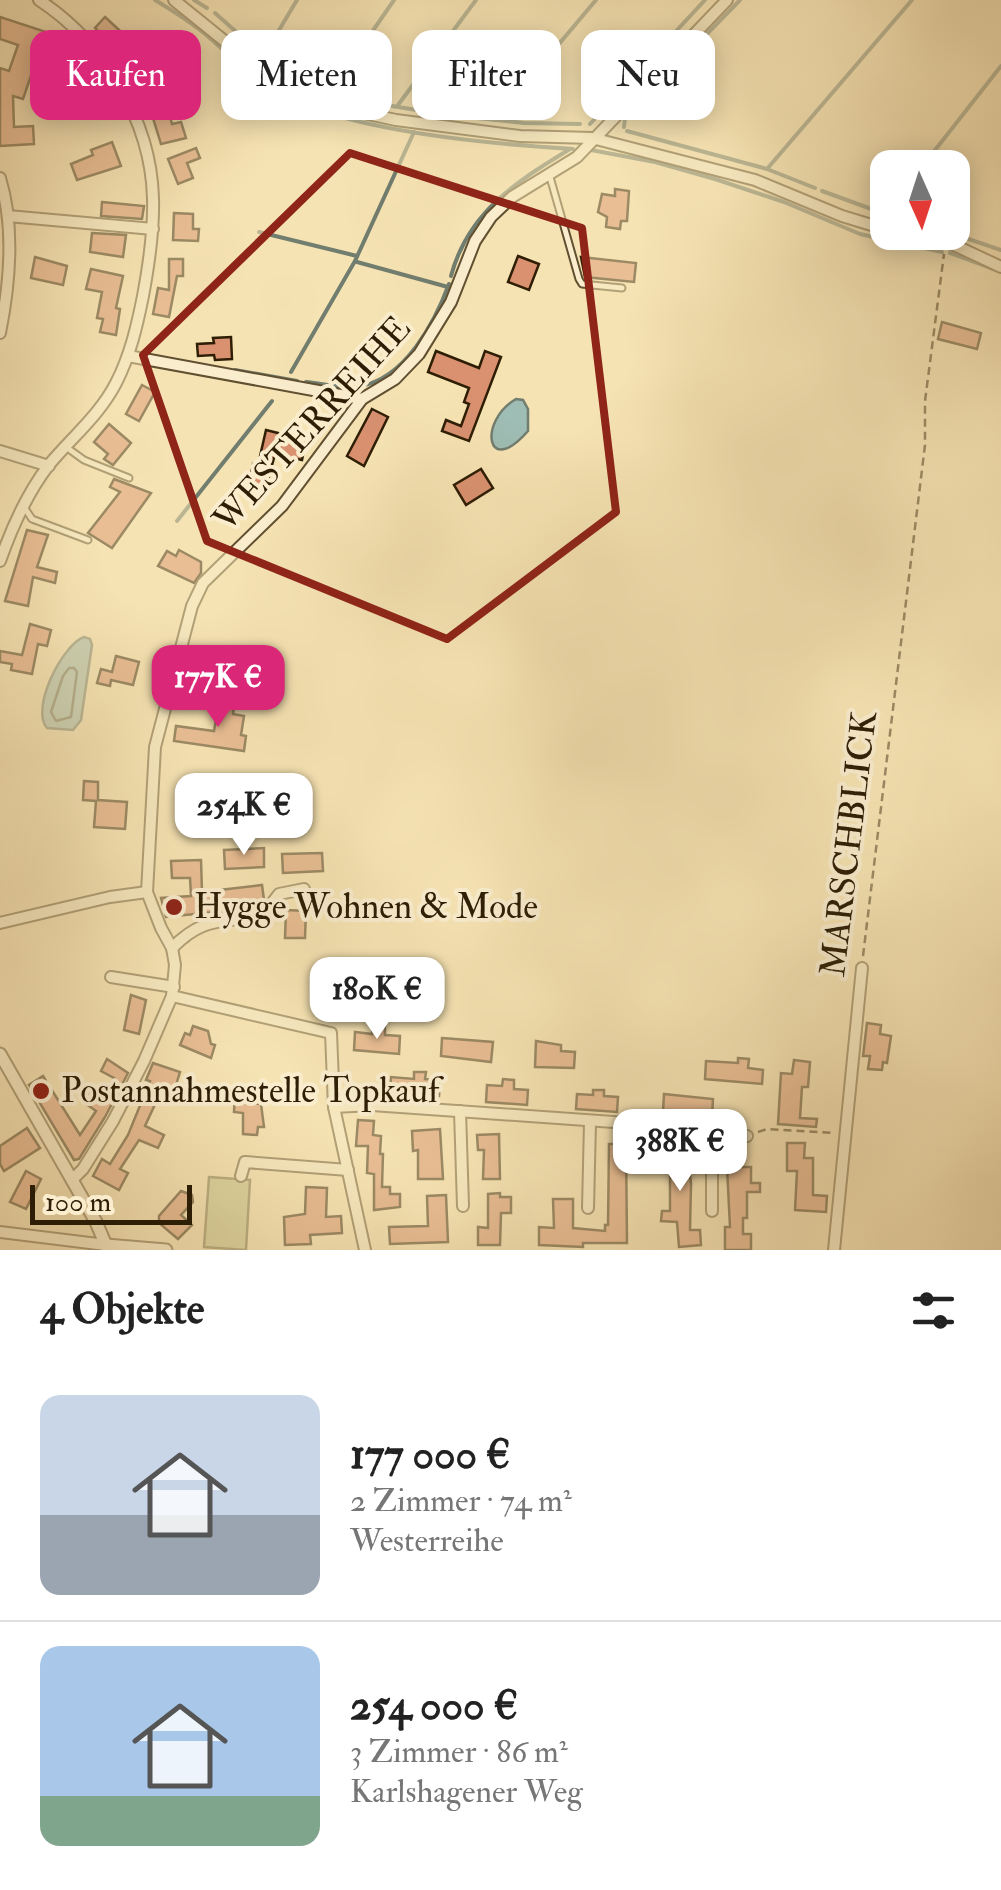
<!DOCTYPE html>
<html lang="de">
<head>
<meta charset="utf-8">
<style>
  :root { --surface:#fff; --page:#f2f2f2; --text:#222; --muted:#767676; --line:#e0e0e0; --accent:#db2777 }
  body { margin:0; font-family:"IM FELL Double Pica",serif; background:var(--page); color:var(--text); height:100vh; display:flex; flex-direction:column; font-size:38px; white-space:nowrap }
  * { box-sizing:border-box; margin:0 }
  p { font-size:32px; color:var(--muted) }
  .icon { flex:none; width:55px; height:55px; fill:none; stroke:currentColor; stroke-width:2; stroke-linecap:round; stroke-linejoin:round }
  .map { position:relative; height:1250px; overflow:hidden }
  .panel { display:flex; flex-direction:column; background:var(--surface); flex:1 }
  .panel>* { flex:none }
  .guide { position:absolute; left:30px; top:30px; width:942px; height:90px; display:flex; gap:20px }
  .needle { width:65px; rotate:177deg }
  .fabs { position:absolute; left:870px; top:150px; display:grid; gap:20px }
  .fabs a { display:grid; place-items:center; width:100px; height:100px; border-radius:20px; background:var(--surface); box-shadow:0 5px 25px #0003; font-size:50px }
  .scale { position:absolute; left:30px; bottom:25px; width:162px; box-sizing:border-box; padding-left:10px; border:5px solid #2e1e05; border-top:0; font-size:28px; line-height:35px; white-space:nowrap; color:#2e1e05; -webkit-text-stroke:8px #f9edce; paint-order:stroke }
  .price { position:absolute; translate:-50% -85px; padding:0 22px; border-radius:20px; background:#fff; color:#222; font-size:32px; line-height:65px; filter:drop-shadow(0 2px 5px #0008) }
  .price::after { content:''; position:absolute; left:50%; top:60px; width:30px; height:22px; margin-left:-15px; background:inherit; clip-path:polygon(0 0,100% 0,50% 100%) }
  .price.active { background:var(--accent); color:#fff }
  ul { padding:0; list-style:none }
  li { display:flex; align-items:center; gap:30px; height:250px; padding:0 40px }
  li+li { border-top:2px solid var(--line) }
  li span { display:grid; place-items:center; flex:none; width:280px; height:200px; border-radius:20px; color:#555 }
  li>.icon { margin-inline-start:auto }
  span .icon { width:120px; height:120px; fill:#fffc; stroke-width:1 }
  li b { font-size:42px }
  h2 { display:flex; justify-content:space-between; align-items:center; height:120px; padding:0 40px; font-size:42px }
  .tag { padding:0 35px; border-radius:20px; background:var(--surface); box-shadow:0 5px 25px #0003; font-size:35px; line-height:90px }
  .tag.active { background:var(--accent); color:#fff }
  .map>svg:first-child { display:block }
</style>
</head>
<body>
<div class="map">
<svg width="1001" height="1250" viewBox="0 0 1001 1250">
  <rect width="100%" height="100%" fill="#f6e3b3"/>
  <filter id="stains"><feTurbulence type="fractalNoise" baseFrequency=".002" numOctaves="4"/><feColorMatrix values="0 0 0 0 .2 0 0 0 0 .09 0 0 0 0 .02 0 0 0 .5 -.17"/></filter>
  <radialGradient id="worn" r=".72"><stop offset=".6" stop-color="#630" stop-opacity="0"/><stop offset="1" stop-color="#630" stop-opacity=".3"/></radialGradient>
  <polygon fill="#c0c38a" stroke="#777048" stroke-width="2.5" points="209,1177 250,1180 246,1250 204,1247"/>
  <g fill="#9ebdb4" stroke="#717d6e" stroke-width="2.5">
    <path d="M516,399L523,400L528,409V431C486,479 478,421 516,399Z"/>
    <path d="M84,637L90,639L92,645L81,720L73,730L47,728C30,709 62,645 84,637Z"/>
  </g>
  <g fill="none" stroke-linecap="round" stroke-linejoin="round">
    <polygon stroke="#666e5c" stroke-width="2.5" points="69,668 74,668 77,672 71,717 56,721 51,712 63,676"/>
    <g stroke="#717d6e" stroke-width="4">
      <path d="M155,0C170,9 186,19 200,30C227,51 247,76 278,93C350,132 490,144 573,149"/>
      <polyline points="194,0 207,8"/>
      <polyline points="215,13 269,61"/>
      <polyline points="263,57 297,0"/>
      <polyline points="277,66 309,82 374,102"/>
      <polyline points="332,90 394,0"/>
      <polyline points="386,105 435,113"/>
      <polyline points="398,105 476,0"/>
      <polyline points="449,115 524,123 580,124"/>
      <polyline points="495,120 596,0"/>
      <polyline points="590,124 705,0"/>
      <polyline points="624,127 625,118 740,0"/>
      <polyline points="627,131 767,169 815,188"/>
      <polyline points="591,150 655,162 715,179 784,202 860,234 942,252"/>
      <polyline points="921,168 1001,66"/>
      <polyline points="767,169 912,0"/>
      <polyline points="822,191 888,215"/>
      <polyline points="259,232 357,256"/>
      <polyline points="948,232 1001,250"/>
      <polyline points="950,253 1001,272"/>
      <polyline points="357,262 448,287"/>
      <path d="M451,276C468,212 516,182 570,149"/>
      <polyline points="235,370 297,381"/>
      <polyline points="291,372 355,261 414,132"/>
      <path d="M306,382C324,384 343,389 360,386C405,379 435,322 449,284"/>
      <polyline points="177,521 272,401"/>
    </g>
  </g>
  <g fill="#d99170" stroke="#2e1e05" stroke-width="2.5">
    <polygon points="0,17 46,32 23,99 13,96 14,127 33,126 34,144 0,146 0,68 9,71 18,45 0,39"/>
    <polygon points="105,17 132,42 136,38 157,57 142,73 95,28"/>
    <polygon points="169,113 172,124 181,122 186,138 161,144 153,118"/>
    <polygon points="112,142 121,166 77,180 71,164 93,155 91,150"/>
    <polygon points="196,148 200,158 187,163 193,178 178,184 168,159"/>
    <polygon points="615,189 629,191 627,221 621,221 620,229 606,227 607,217 598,212 602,194 615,196"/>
    <polygon points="102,202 144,206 142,219 101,216"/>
    <polygon points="174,213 193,214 193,229 199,229 198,241 173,240"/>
    <polygon points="92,233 126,235 123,257 90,252"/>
    <polygon points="518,256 539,264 529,290 508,282"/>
    <polygon points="35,257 67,266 63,285 31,278"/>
    <polygon points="581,257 636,263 634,282 585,277"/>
    <polygon points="169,259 183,259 183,276 177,276 169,317 153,314 158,288 169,290"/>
    <polygon points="91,269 123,276 116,308 120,309 116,335 100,332 103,319 97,318 102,292 86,289"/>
    <polygon points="942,322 981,333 977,349 938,339"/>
    <polygon points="231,337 232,359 215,360 214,355 198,356 197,344 214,343 213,338"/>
    <polygon points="436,351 479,368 485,351 501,357 469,441 442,431 446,420 461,426 469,404 464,402 469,388 428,372"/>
    <polygon points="142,385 155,392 139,421 126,414"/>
    <polygon points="372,409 388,417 364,466 347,456"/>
    <polygon points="109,424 131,443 113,465 104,459 108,454 94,442"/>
    <polygon points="266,430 306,440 302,460 275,454 266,488 248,484 253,464 258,465"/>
    <polygon points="481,469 493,488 466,505 454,485"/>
    <polygon points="114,479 151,493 112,548 88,533 120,492 110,487"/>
    <polygon points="27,530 48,535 37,567 57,572 55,583 33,577 28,606 5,601"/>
    <polygon points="179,550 201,562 201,573 194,583 158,566 167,551 176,556"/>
    <polygon points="30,624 51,630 47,646 38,644 32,674 11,670 12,664 0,662 0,651 22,655"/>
    <polygon points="116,656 139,662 133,685 111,680 110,686 97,683 101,669 112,672"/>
    <polygon points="220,697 235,700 233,714 244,716 241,735 246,736 244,751 174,741 176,726 214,731"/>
    <polygon points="84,781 98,782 98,800 127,802 125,829 94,827 96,801 83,800"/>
    <polygon points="264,848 264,867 225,869 224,850"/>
    <polygon points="322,853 323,871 283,873 282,854"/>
    <polygon points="201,860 202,892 262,885 264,900 260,905 224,908 224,911 166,917 161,898 191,896 190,878 172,878 171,861"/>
    <polygon points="286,910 306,911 305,938 285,938"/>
    <polygon points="131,995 146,1000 139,1034 124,1030"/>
    <polygon points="867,1023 881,1025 880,1034 891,1036 887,1063 883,1062 882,1070 868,1069 870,1056 863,1056"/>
    <polygon points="373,1025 385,1026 385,1035 400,1036 399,1054 354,1050 355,1032 372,1034"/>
    <polygon points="193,1026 208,1031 211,1044 215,1045 211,1058 180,1045 185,1033 190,1035"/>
    <polygon points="442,1038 493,1042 491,1062 441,1056"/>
    <polygon points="536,1041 561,1045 561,1051 575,1052 574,1068 535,1067"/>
    <polygon points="738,1058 749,1059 748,1068 763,1070 762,1084 705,1079 706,1061 738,1063"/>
    <polygon points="107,1059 128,1073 105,1117 79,1159 74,1160 29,1085 43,1076 80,1135 96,1111 82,1101 89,1091 102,1101 114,1078 101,1071"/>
    <polygon points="794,1060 810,1062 808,1087 802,1087 800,1118 817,1119 816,1127 778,1124 781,1073 792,1074"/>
    <polygon points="153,1063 180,1072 175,1088 164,1085 145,1126 164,1135 158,1148 139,1140 120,1169 128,1173 119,1190 93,1176 102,1159 110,1164 128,1135 150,1081 146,1080"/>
    <polygon points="414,1072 426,1072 425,1079 440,1080 439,1096 390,1093 391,1077 414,1079"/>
    <polygon points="503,1079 514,1080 514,1089 528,1090 527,1105 486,1102 487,1085 502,1086"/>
    <polygon points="593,1090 604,1090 604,1096 618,1097 617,1112 576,1109 577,1094 593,1095"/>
    <polygon points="235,1093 244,1093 243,1103 261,1104 264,1127 258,1127 257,1135 243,1134 243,1113 234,1112"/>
    <polygon points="664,1094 713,1099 712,1116 663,1112"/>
    <polygon points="358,1120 374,1121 373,1135 381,1136 380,1154 383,1154 382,1187 390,1187 390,1194 400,1194 400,1207 374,1210 374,1174 367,1173 368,1146 356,1146"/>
    <polygon points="27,1128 40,1148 4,1171 0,1164 0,1146"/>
    <polygon points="440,1129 443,1179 418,1179 418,1150 413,1151 412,1131"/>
    <polygon points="499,1134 500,1179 483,1179 484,1150 478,1150 477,1135"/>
    <polygon points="787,1143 805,1143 804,1158 813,1158 813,1195 827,1196 826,1212 795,1210 797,1171 787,1171"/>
    <polygon points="609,1144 626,1144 627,1243 583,1243 583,1247 539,1245 539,1227 554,1228 553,1199 573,1199 573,1228 605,1231 605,1225 608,1225"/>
    <polygon points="663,1144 687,1144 691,1184 690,1230 700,1230 701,1245 679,1247 677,1222 661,1221 662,1211 670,1211 670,1162 663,1162"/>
    <polygon points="727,1167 751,1167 751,1183 760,1183 760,1192 747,1192 747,1218 743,1218 743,1234 751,1234 751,1250 725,1250 725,1227 730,1227"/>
    <polygon points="26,1171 41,1179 26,1209 10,1202"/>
    <polygon points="306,1187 327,1188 326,1217 341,1216 342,1233 310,1235 311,1244 285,1245 284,1217 305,1214"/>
    <polygon points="181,1191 192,1195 193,1202 181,1215 192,1225 178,1239 159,1223 159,1216"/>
    <polygon points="500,1193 500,1197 511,1197 511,1213 501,1213 500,1245 478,1245 478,1227 488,1228 488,1194"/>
    <polygon points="446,1195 448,1242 390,1244 389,1227 428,1226 427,1196"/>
  </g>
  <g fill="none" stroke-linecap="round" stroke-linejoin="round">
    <g stroke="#604f30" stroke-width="9">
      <g id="service">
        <polyline points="550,177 579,279 582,284 622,288"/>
        <polyline points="66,447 84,460 129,478"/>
        <polyline points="24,507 32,519 88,540"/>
      </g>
    </g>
    <g stroke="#604f30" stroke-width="14">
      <g id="minor">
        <polyline points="174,0 280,86 340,108 396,120 520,136 592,138 755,180 842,216 888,230"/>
        <path d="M0,178C15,227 10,283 0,333"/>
        <polyline points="8,216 153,229"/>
        <polyline points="897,232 952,244 1001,267"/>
        <polyline points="128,356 362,399"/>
        <polyline points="0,451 49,466"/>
        <path d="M0,561C12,527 26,495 48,466C71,438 99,416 116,383C130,356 137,326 143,296C149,264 154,231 153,198C151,120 103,42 39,0"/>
        <polyline points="0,923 110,897 147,892"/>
        <path d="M172,948C205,915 221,924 263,915L279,894L304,889"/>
        <polyline points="111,977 174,987"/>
        <polyline points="172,996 331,1033 334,1107 365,1250"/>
        <polyline points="334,1107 372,1105 712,1129 747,1136"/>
        <polyline points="460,1111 463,1206"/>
        <polyline points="241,1176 245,1162 348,1170"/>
        <polyline points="72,1180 83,1169 113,1121 144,1061 172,996 175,965 172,948 161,928 147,892 155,747 192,606 203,583 282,506 362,399 395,379 419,354 451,302 475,241 491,217 512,197 577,157 727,0"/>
        <polyline points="588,1208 590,1122"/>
        <polyline points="712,1211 712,1129"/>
        <polyline points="0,1232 106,1245"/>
        <polyline points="834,1250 862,968"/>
      </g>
    </g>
    <g stroke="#604f30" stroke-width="15">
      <g id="tertiary">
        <polyline points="0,1054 96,1222 108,1250"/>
        <polyline points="106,1245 166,1250"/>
      </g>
    </g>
    <g stroke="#2e1e05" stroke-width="2.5" stroke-dasharray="8 5" stroke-linecap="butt">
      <polyline points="863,956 925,445 925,401 944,254"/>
      <polyline points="332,1021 333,990"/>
      <polyline points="758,1132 767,1129 835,1133"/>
    </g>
    <use href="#service" stroke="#f9edce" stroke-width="5"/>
    <use href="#minor" stroke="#f9edce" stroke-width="10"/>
    <use href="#tertiary" stroke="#f9edce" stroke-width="11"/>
  </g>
  <path d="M0 0H1001V1250H0ZM350,153L582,228L616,512L447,639L207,541L143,355Z" fill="#f6e3b3" fill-opacity=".55" fill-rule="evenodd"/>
  <path fill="none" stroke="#8f2418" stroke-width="8" stroke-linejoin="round" d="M350,153L582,228L616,512L447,639L207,541L143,355Z"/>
  <g fill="#8f2418" stroke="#f9edce" stroke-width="4">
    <circle cx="174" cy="907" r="10"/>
    <circle cx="41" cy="1091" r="10"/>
  </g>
  <g text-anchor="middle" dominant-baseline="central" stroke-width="8" stroke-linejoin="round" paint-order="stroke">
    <g font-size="35" fill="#2e1e05" stroke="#f9edce">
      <text transform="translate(312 424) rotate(-48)">WESTERREIHE</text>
      <text transform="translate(849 844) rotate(-83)">MARSCHBLICK</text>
    </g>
    <g font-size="35" fill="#2e1e05" stroke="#f9edce" text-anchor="start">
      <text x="194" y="907">Hygge Wohnen &amp; Mode</text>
      <text x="61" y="1091">Postannahmestelle Topkauf</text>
    </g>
  </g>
  <rect width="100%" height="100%" filter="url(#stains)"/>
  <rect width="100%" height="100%" fill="url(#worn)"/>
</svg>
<div class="fabs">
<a><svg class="needle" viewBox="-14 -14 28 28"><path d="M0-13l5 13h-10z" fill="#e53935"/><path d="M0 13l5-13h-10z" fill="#767676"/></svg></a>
</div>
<div class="scale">100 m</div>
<b class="price active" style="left:218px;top:730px">177K €</b>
<b class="price" style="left:244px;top:858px">254K €</b>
<b class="price" style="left:377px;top:1042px">180K €</b>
<b class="price" style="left:680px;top:1194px">388K €</b>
<div class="guide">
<a class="tag active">Kaufen</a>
<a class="tag">Mieten</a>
<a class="tag">Filter</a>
<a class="tag">Neu</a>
</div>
</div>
<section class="panel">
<h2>4 Objekte<svg class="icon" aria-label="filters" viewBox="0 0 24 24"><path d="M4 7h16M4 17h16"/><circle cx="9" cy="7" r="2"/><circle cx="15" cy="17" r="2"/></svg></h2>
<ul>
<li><span style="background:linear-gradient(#c9d6e8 60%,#9aa5b1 0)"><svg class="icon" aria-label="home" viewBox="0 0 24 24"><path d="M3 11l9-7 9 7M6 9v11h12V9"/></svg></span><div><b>177 000 €</b><p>2 Zimmer · 74 m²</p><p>Westerreihe</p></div></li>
<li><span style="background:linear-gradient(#a9c7e8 75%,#7fa58c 0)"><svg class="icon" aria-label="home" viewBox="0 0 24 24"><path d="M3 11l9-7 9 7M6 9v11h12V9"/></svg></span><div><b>254 000 €</b><p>3 Zimmer · 86 m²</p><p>Karlshagener Weg</p></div></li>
</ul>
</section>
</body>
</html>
